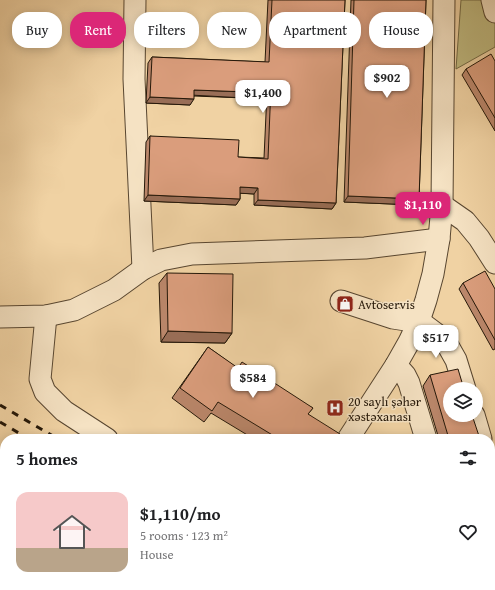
<!DOCTYPE html>
<html lang="en">
<head>
<meta charset="utf-8">
<style>
  :root { --surface:#fff; --page:#f6f6f6; --text:#202124; --muted:#757577; --line:#e0e0e0; --accent:#db2777 }
  body { margin:0; font-family:"Gentium Book Plus",serif; background:var(--page); color:var(--text); height:100vh; display:flex; flex-direction:column; font-size:15px; white-space:nowrap }
  * { box-sizing:border-box; margin:0 }
  p { font-size:13px; color:var(--muted) }
  .icon { flex:none; width:22px; height:22px; fill:none; stroke:currentColor; stroke-width:2; stroke-linecap:round; stroke-linejoin:round }
  .map { position:relative; flex:1; overflow:hidden }
  .drawer { position:absolute; left:0px; top:434px; width:495px; height:156px; display:flex; flex-direction:column; background:var(--surface); border-radius:16px 16px 0 0; box-shadow:0 2px 10px #0003 }
  .drawer>* { flex:none }
  .hud { position:absolute; left:12px; top:12px; width:471px; height:36px; display:flex; gap:8px }
  .fabs { position:absolute; left:443px; top:382px; display:grid; gap:8px }
  .fabs a { display:grid; place-items:center; width:40px; height:40px; border-radius:50%; background:var(--surface); box-shadow:0 2px 10px #0003; font-size:20px }
  .price { position:absolute; translate:-50% -34px; padding:0 9px; border-radius:8px; background:#fff; color:#222; font-size:13px; line-height:26px; filter:drop-shadow(0 1px 2px #0008) }
  .price::after { content:''; position:absolute; left:50%; top:24px; width:12px; height:9px; margin-left:-6px; background:inherit; clip-path:polygon(0 0,100% 0,50% 100%) }
  .price.selected { background:var(--accent); color:#fff }
  ul { padding:0; list-style:none }
  li { display:flex; align-items:center; gap:12px; height:100px; padding:0 16px }
  li+li { border-top:1px solid var(--line) }
  li span { display:grid; place-items:center; flex:none; width:112px; height:80px; border-radius:12px; color:#555 }
  li>.icon { margin-inline-start:auto }
  span .icon { width:48px; height:48px; fill:#fffc; stroke-width:1 }
  li b { font-size:17px }
  h2 { display:flex; justify-content:space-between; align-items:center; height:48px; padding:0 16px; font-size:17px }
  .pill { padding:0 14px; border-radius:16px; background:var(--surface); box-shadow:0 2px 10px #0003; font-size:14px; line-height:36px }
  .pill.selected { background:var(--accent); color:#fff }
  .map>svg:first-child { display:block }
</style>
</head>
<body>
<div class="map">
<svg width="495" height="590" viewBox="0 0 495 590">
  <rect width="100%" height="100%" fill="#f0d2a3"/>
  <filter id="stains"><feTurbulence type="fractalNoise" baseFrequency=".005" numOctaves="4"/><feColorMatrix values="0 0 0 0 .2 0 0 0 0 .09 0 0 0 0 .02 0 0 0 .5 -.17"/></filter>
  <radialGradient id="worn" r=".72"><stop offset=".6" stop-color="#630" stop-opacity="0"/><stop offset="1" stop-color="#630" stop-opacity=".3"/></radialGradient>
  <polygon fill="#c0ba80" stroke="#726944" points="461,0 495,0 495,47 456,69"/>
  <g fill="none" stroke-linecap="round" stroke-linejoin="round">
    <g stroke="#584630" stroke-width="23">
      <g id="minor">
        <polyline points="135,0 134,79 143,269"/>
        <polyline points="492,0 495,12"/>
        <polyline points="442,205 465,221 479,238 495,263"/>
        <polyline points="341,301 393,318 406,320 419,321 439,336 447,344 456,360 465,389"/>
        <polyline points="46,316 40,379 45,392 64,411 107,439"/>
        <polyline points="0,317 46,316 74,310 114,290 143,269 161,260 192,254 365,248 439,239"/>
        <polyline points="396,365 405,375 409,383 426,439"/>
        <polyline points="474,415 481,439"/>
        <polyline points="348,439 396,365 409,342 419,321 426,300 433,274 439,239 442,205 444,0"/>
        <polyline points="490,466 495,481"/>
        <polyline points="490,539 495,538"/>
        <polyline points="462,585 462,590"/>
        <polyline points="250,590 254,585"/>
      </g>
    </g>
    <use href="#minor" stroke="#f5e2c3" stroke-width="21"/>
    <g stroke="#251809" stroke-width="3" stroke-dasharray="7 7" stroke-linecap="butt">
      <polyline points="0,405 58,439"/>
      <polyline points="0,422 29,439"/>
      <polyline points="267,585 275,590"/>
      <polyline points="284,585 289,590"/>
    </g>
  </g>
  <g fill="#bb876b" stroke="#251809">
    <polygon points="268,0 345,0 336,203 332,209 254,205 254,194 240,193 240,199 236,205 144,201 146,142 150,136 238,157 264,158 267,92 249,91 245,98 194,96 190,105 146,103 148,63 152,57 265,62"/>
    <polygon points="351,0 426,0 419,199 415,205 344,202"/>
    <polygon points="495,61 495,131 462,75 466,69"/>
    <polygon points="167,273 232,333 225,343 161,342 159,283"/>
    <polygon points="463,283 495,289 495,349 493,350 459,289"/>
    <polygon points="208,347 237,368 313,408 308,414 337,439 254,439 211,413 204,422 172,398"/>
    <polygon points="430,375 480,439 439,439 423,386"/>
  </g>
  <g fill="#996e57" stroke="#251809">
    <polygon points="249,85 271,86 267,92 245,91"/>
    <polygon points="194,90 249,92 245,98 190,95"/>
    <polygon points="150,97 194,99 190,105 146,103"/>
    <polygon points="240,187 258,188 254,194 236,193"/>
    <polygon points="148,195 240,199 236,205 144,201"/>
    <polygon points="348,196 419,199 415,205 344,202"/>
    <polygon points="258,200 336,203 332,209 254,205"/>
    <polygon points="168,331 232,333 225,343 161,342"/>
    <polygon points="495,509 495,515 493,518 490,519 490,510"/>
  </g>
  <g fill="#da9d7c" stroke="#251809">
    <polygon points="272,0 345,0 336,203 258,200 258,188 240,187 240,199 148,195 150,136 239,140 238,157 268,159 271,86 249,85 249,92 194,90 194,99 150,97 152,57 269,62"/>
    <polygon points="354,0 426,0 419,199 348,196"/>
    <polygon points="491,54 495,61 495,118 466,69"/>
    <polygon points="485,271 495,289 495,340 463,283"/>
    <polygon points="167,273 233,274 232,333 168,331"/>
    <polygon points="208,347 238,368 242,362 313,408 308,414 340,434 337,439 279,439 218,402 212,411 180,388"/>
    <polygon points="458,369 464,389 450,389 450,415 472,415 480,439 449,439 430,375"/>
    <polygon points="490,473 495,490 495,509 490,510"/>
    <polygon points="114,585 162,585 170,590 111,590"/>
  </g>
  <defs>
    <g id="shop-square" transform="scale(0.9)"><rect x="-9" y="-9" width="18" height="18" rx="4" fill="#8f2418" stroke="#f5e2c3"/><path d="M-5-2.5h2.3a2.7 3.5 0 0 1 5.4 0H5L5.5 6h-11ZM-1.5-2.5h3a1.5 2.3 0 0 0-3 0Z" fill="#fff"/></g>
    <g id="hospital-square" transform="scale(0.9)"><rect x="-9" y="-9" width="18" height="18" rx="4" fill="#8f2418" stroke="#f5e2c3"/><path d="M-5-5h3v3.5h4V-5h3V5h-3V1.5h-4V5h-3Z" fill="#fff"/></g>
  </defs>
  <g fill-rule="evenodd">
    <use href="#shop-square" x="345" y="304"/>
    <use href="#hospital-square" x="335" y="408"/>
  </g>
  <g text-anchor="middle" dominant-baseline="central" stroke-width="3" stroke-linejoin="round" paint-order="stroke">
    <g font-size="13" fill="#251809" stroke="#f5e2c3" text-anchor="start">
      <text x="358" y="304">Avtoservis</text>
      <text x="348" y="401">20 saylı şəhər<tspan x="348" dy="15">xəstəxanası</tspan></text>
    </g>
  </g>
  <rect width="100%" height="100%" filter="url(#stains)"/>
  <rect width="100%" height="100%" fill="url(#worn)"/>
</svg>
<div class="fabs">
<a><svg class="icon" aria-label="layers" viewBox="0 0 24 24"><path d="M12 4l9 5-9 5-9-5zM3 14l9 5 9-5"/></svg></a>
</div>
<b class="price" style="left:387px;top:99px">$902</b>
<b class="price" style="left:263px;top:114px">$1,400</b>
<b class="price selected" style="left:423px;top:226px">$1,110</b>
<b class="price" style="left:436px;top:359px">$517</b>
<b class="price" style="left:253px;top:399px">$584</b>
<div class="hud">
<a class="pill">Buy</a>
<a class="pill selected">Rent</a>
<a class="pill">Filters</a>
<a class="pill">New</a>
<a class="pill">Apartment</a>
<a class="pill">House</a>
</div>
<section class="drawer">
<h2>5 homes<svg class="icon" aria-label="filters" viewBox="0 0 24 24"><path d="M4 7h16M4 17h16"/><circle cx="9" cy="7" r="2"/><circle cx="15" cy="17" r="2"/></svg></h2>
<ul>
<li><span style="background:linear-gradient(#f6c9c9 70%,#b9a48a 0)"><svg class="icon" aria-label="home" viewBox="0 0 24 24"><path d="M3 11l9-7 9 7M6 9v11h12V9"/></svg></span><div><b>$1,110/mo</b><p>5 rooms · 123 m²</p><p>House</p></div><svg class="icon" aria-label="heart" viewBox="0 0 24 24"><path d="M12 20l-8-8c-3-5 5-10 8-4 3-6 11-1 8 4z"/></svg></li>
</ul>
</section>
</div>
</body>
</html>
